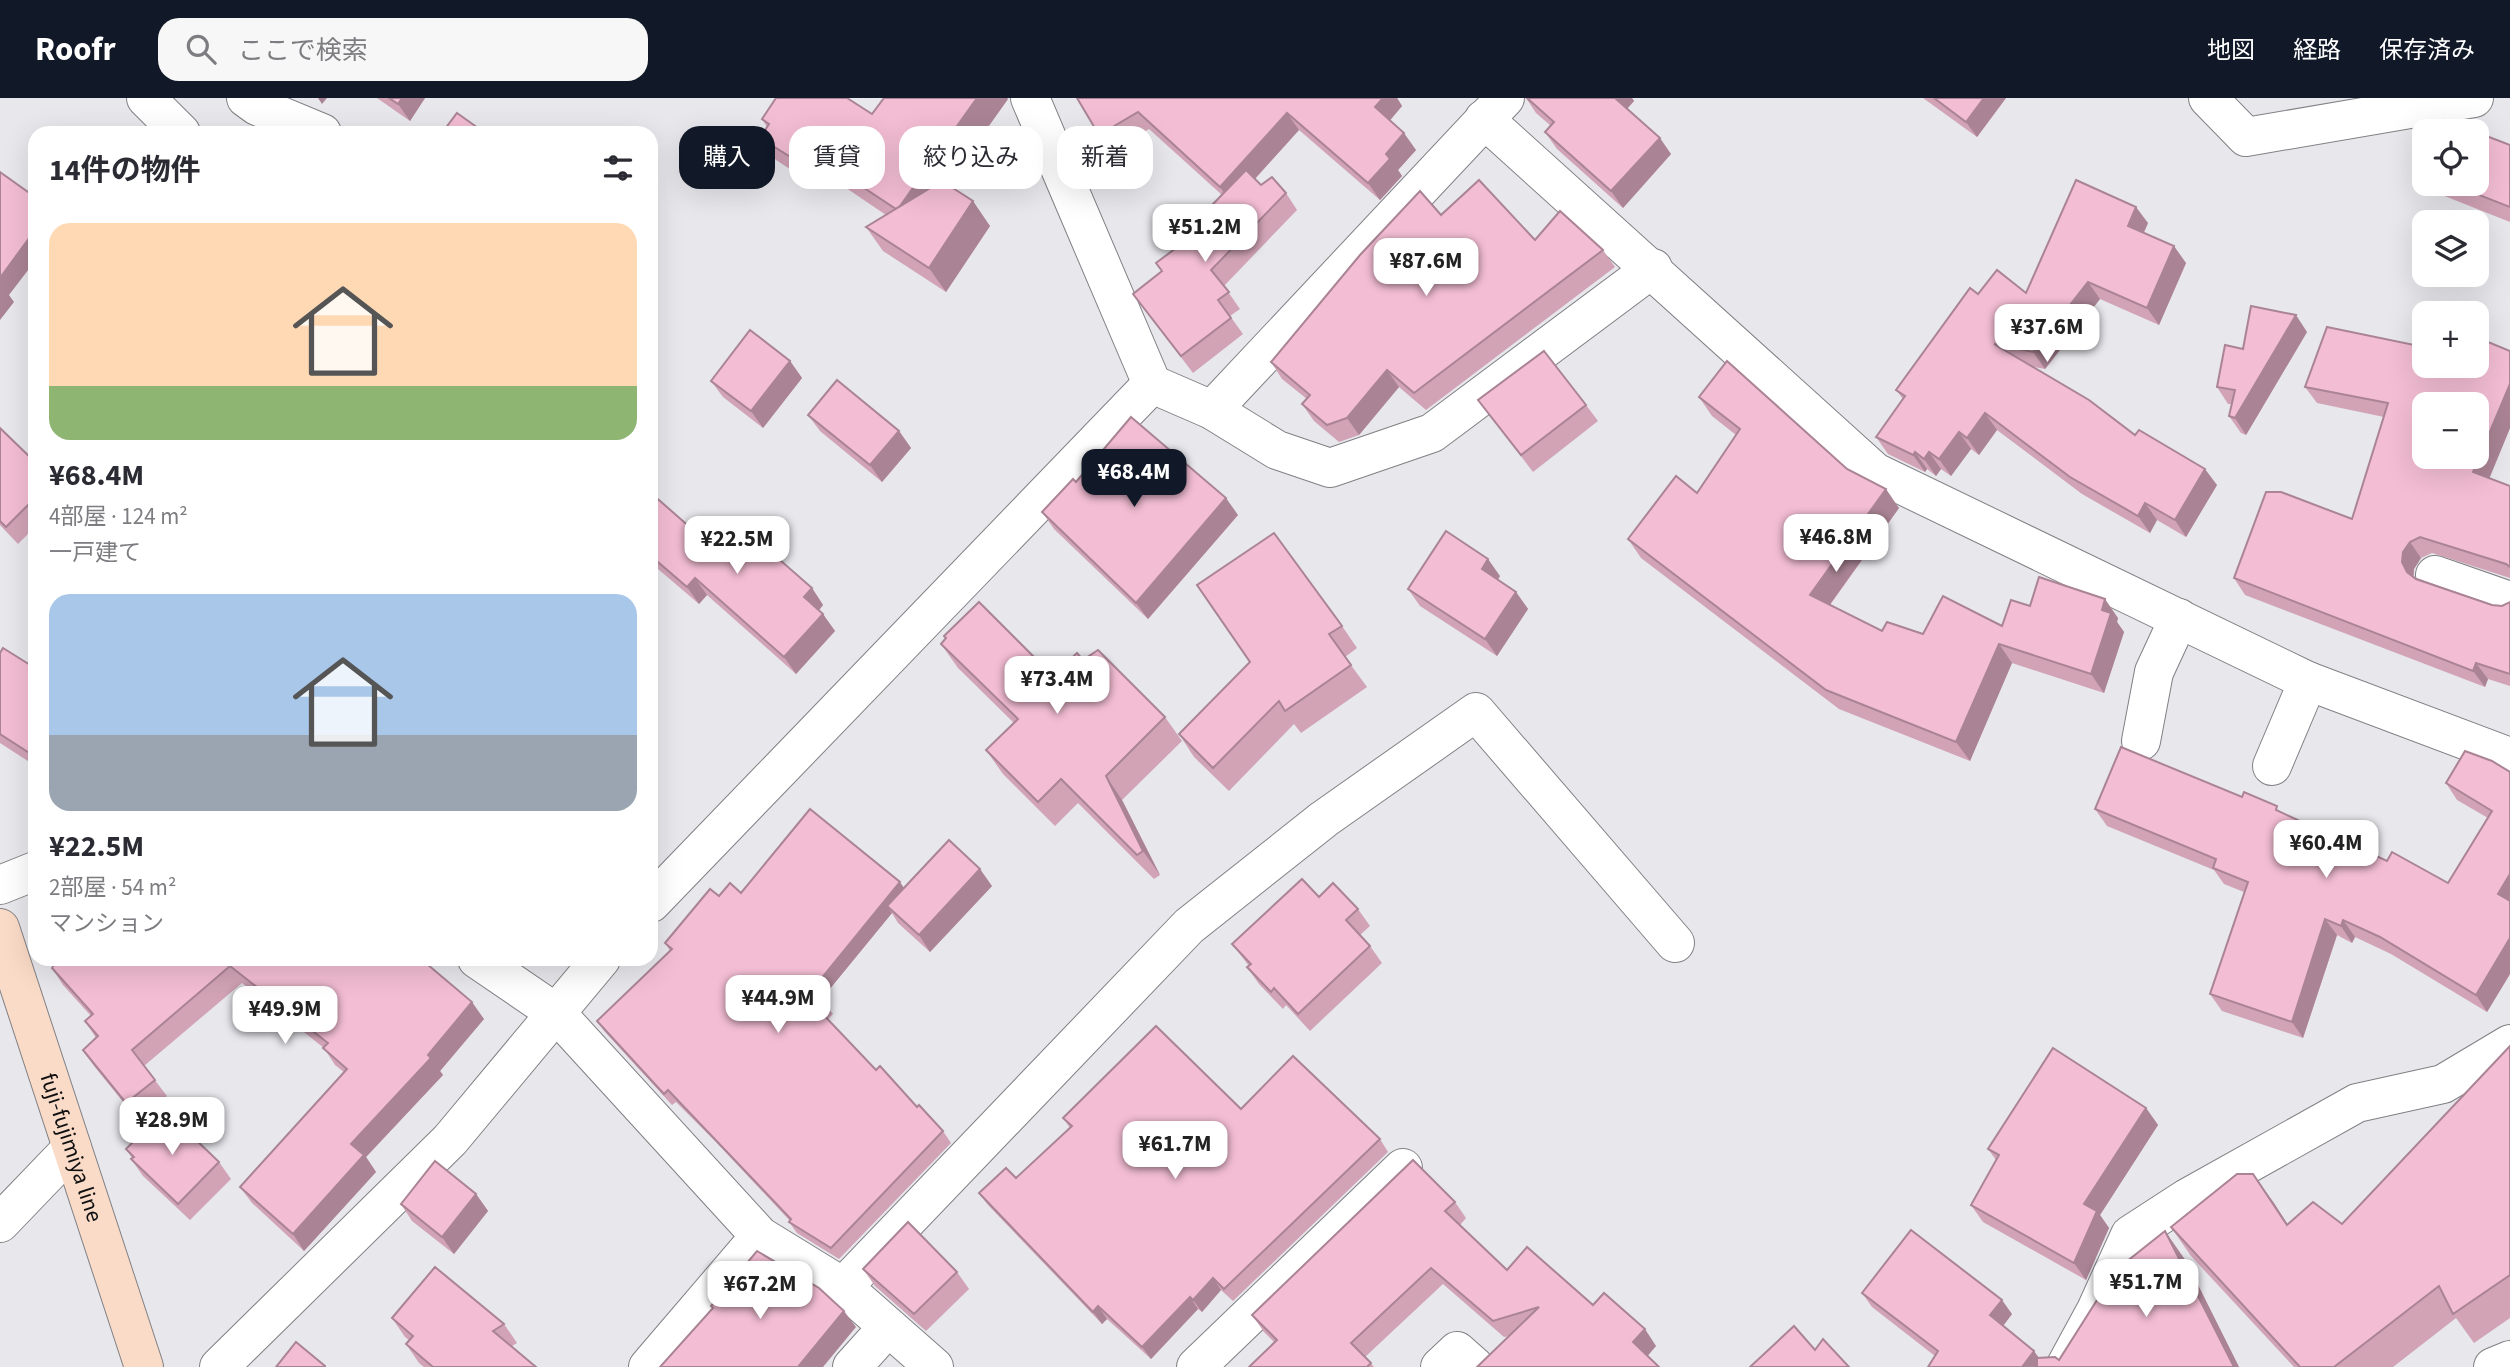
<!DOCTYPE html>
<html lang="ja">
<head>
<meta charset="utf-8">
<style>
  :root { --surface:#fff; --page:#f7f7f7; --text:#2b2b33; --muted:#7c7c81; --accent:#111827 }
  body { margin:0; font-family:"Source Sans 3","Noto Sans JP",sans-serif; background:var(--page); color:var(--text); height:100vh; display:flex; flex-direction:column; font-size:26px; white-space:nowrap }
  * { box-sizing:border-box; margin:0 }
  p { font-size:23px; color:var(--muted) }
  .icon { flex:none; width:38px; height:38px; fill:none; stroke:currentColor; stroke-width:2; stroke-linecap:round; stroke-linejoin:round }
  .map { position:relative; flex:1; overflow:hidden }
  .drawer { position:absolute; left:28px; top:28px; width:630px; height:840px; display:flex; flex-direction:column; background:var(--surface); border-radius:21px; box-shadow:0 7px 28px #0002 }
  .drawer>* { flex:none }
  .banner { position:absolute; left:679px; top:28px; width:665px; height:63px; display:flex; gap:14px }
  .controls { position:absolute; left:2412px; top:21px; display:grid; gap:14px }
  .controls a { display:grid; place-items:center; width:77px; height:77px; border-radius:14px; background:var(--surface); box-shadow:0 7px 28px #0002; font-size:35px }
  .price { position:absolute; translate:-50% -60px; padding:0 16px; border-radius:14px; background:#fff; color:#222; font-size:23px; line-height:46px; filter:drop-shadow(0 2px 4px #0008) }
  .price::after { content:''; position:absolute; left:50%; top:42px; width:21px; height:16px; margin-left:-10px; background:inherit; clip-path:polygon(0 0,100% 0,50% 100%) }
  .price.active { background:var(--accent); color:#fff }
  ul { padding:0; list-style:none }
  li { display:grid; align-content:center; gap:14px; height:371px; padding:0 21px }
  li span { display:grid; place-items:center; height:217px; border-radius:21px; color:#555 }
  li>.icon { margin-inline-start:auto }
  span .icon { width:126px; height:126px; fill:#fffc; stroke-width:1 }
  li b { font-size:30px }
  h2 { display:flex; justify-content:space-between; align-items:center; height:84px; padding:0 21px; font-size:30px }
  .tag { padding:0 24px; border-radius:21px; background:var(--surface); box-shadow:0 7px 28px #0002; font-size:24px; line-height:63px }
  .tag.active { background:var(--accent); color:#fff }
  header { display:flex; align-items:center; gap:42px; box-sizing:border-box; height:98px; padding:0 35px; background:var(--accent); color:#fff }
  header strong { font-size:33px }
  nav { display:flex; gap:38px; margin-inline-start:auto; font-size:24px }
  .search { width:490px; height:63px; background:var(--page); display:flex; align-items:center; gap:18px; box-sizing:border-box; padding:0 24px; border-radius:21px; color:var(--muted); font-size:26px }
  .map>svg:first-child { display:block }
</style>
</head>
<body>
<header>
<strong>Roofr</strong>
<div class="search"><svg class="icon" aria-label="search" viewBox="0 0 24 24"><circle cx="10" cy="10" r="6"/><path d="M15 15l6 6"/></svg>ここで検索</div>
<nav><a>地図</a><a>経路</a><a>保存済み</a></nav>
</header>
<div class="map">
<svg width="2510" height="1269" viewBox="0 0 2510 1269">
  <rect width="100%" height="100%" fill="#e7e7ec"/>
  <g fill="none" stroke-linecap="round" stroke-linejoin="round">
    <g stroke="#818185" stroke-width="40">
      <g id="minor">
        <polyline points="146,0 181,35"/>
        <polyline points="246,0 257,8 322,35"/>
        <polyline points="1030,0 1152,286"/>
        <polyline points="2208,0 2246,39 2474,0"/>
        <polyline points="1484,21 1875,374 2308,583 2510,659"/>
        <polyline points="1212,312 1505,0"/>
        <polyline points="2435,477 2510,503"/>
        <polyline points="2141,643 2154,574 2179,520"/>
        <polyline points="2272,668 2308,583"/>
        <polyline points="0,787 35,773"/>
        <polyline points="651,805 1152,286 1212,312 1277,352 1330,370 1432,335 1653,170"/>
        <polyline points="477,861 556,915 760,1138 843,1189 934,1269"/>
        <polyline points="0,1125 72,1050"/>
        <polyline points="843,1189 1189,828 1324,721 1476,614 1675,845"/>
        <polyline points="219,1269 450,1042 601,861"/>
        <polyline points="648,1269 760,1138"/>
        <polyline points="852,1269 888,1229"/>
        <polyline points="1196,1269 1403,1070"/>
        <polyline points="1440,1269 1457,1253 1475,1269"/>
        <polyline points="2065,1269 2096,1212 2130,1137 2187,1100 2357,1005 2443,986 2510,946"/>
        <polyline points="2493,1269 2510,1262"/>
      </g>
    </g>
    <g stroke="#818185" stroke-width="40">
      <g id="secondary">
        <path id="s1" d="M0,830L144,1269"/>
      </g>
    </g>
    <use href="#minor" stroke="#fff" stroke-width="38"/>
    <use href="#secondary" stroke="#fadbc7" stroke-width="38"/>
  </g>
  <g fill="#d1a3b5">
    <polygon points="377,0 425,0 410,23"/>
    <polygon points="884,0 1007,0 1008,1 947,87 990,128 946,194 883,153 866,129 886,117 824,75 816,88 776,62 760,40 767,29 762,21 872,16"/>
    <polygon points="1077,0 1397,0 1402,8 1390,22 1416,52 1398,72 1402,78 1380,102 1299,32 1255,81 1261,87 1286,95 1297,112 1224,188 1240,211 1230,218 1243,236 1193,275 1133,196 1162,174 1156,165 1187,142 1183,137 1222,97 1149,31 1111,54 1099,37"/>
    <polygon points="1526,0 1632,0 1634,3 1627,11 1671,56 1623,110 1557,51 1545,34 1551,28 1536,15"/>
    <polygon points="1923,0 2006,0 1977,39"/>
    <polygon points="2510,47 2510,124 2437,95 2431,86 2476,86"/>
    <polygon points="1441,117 1535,142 1603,152 1615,169 1426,312 1399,289 1359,337 1339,344 1314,323 1302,306 1307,301 1282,281 1271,264"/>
    <polygon points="2148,125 2144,135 2186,165 2159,227 2100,201 2045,271 2030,268 2135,337 2217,387 2186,439 2157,422 2150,435 2082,396 1997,332 1979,357 1971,351 1951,378 1941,371 1936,378 1927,371 1925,374 1888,356 1876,339 1903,301 1896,292 1978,196 2026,195"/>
    <polygon points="2307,234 2246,337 2241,335 2229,318 2232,306 2228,306 2217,289 2243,251"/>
    <polygon points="2424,249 2510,253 2510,330 2489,380 2510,388 2510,480 2432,455 2421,460 2414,471 2414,479 2492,507 2502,508 2510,504 2510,588 2488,581 2485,589 2245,497 2234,480 2352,421 2384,319 2317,305 2305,289"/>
    <polygon points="790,263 802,280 763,330 723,299 711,283"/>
    <polygon points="1699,299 1847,371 1899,410 1830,507 1882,533 1923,536 2002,528 2030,508 2118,520 2117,524 2124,534 2104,595 2012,565 1970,663 1839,611 1641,460 1628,441 1697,395 1736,337 1712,318"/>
    <polygon points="1478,302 1586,307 1598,323 1533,374"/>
    <polygon points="808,317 899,333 911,350 882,384 820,333"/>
    <polygon points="0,330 35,364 35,429 18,446 0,427"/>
    <polygon points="1076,384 1238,417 1148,521 1054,431 1042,414"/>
    <polygon points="651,395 709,446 812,490 823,507 819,512 835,533 796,576 707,497 699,506 651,465"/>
    <polygon points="1500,478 1498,482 1516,494 1528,511 1497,558 1420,508 1408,491"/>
    <polygon points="1342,528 1357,550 1345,559 1367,589 1301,635 1294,626 1229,693 1194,659 1179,636 1250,564"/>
    <polygon points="944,538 1053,578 1083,562 1165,619 1182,643 1122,702 1160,777 1154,781 1078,705 1055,728 1003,676 986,652 1014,625 958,570 941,546 946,541"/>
    <polygon points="0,555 35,570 35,670 31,665 0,645"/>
    <polygon points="2510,674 2510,876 2487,914 2391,856 2355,839 2352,845 2337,837 2303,940 2222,913 2210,896 2244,794 2224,786 2214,772 2107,728 2095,711 2283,715 2387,763 2448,785 2488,720 2457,702 2446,685"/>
    <polygon points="992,788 930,854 898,825 892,815 821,901 833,916 828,921 876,972 943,1033 951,1045 839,1161 797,1135 789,1124 790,1123 716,1044 676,1004 672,1007 605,934 597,923 670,853 665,845 719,798 741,795"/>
    <polygon points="1319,799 1358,811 1370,828 1360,837 1370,848 1382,865 1310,933 1286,907 1283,911 1259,886 1247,869 1249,868 1232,846"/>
    <polygon points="421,861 484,921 440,973 443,977 366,1059 376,1074 304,1153 252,1105 240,1089 344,974 335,967 324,950 242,885 144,968 167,998 137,1021 94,968 83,952 96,940 85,923 91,918 63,887 52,870"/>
    <polygon points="2510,948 2510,1220 2474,1245 2456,1220 2393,1269 2294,1269 2191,1158 2171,1129 2253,1076 2288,1127 2342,1126"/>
    <polygon points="2146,1010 2158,1027 2100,1117 2109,1130 2086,1182 1983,1124 1971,1107 1996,1062 1988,1051"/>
    <polygon points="1241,1011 1380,1041 1388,1054 1233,1203 1221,1192 1202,1214 1198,1211 1151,1261 1107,1221 1102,1226 988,1107 979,1095 1016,1080 1070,1030 1063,1020"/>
    <polygon points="126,1051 219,1064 231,1081 190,1122 143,1078 131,1061 132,1060"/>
    <polygon points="476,1096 488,1113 454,1156 412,1123 401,1106"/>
    <polygon points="1455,1104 1466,1120 1460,1127 1507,1172 1593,1207 1656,1248 1647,1258 1510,1238 1504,1239 1443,1186 1365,1259 1374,1269 1249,1269 1274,1244 1264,1234 1252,1217"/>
    <polygon points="2186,1163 2239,1269 1935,1258 1872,1209 1862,1195 2012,1216 2003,1228 2039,1260 2059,1262"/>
    <polygon points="863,1171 957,1174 969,1191 926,1233 875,1188"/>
    <polygon points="392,1220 504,1226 517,1245 512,1248 536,1269 424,1269 419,1265 406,1246 409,1242 405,1239"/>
  </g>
  <g fill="#aa8494">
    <polygon points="318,0 327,0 322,6"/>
    <polygon points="402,0 425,0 410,23 398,6"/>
    <polygon points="977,0 1007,0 1008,1 913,134 897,112"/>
    <polygon points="1383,0 1397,0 1402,8 1387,26 1375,9"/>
    <polygon points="1614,0 1632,0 1634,3 1624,14"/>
    <polygon points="1984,0 2006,0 1977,39 1966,24"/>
    <polygon points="1287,15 1299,32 1232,106 1220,89"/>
    <polygon points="1404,35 1416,52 1398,72 1402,78 1380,102 1368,85 1386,56"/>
    <polygon points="1660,40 1671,56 1623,110 1611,93"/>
    <polygon points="808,53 824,75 816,88 800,65"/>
    <polygon points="973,103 990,128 946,194 929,170"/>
    <polygon points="2136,109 2148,125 2139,144 2128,128"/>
    <polygon points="35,132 35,163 9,197 14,204 0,222 0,180"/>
    <polygon points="2174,148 2186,165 2159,227 2147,210"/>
    <polygon points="2088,184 2100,201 2045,271 2033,254"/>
    <polygon points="2296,217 2307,234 2246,337 2235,320"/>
    <polygon points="790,263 802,280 763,330 751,313"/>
    <polygon points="1387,272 1399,289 1359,337 1347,320"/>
    <polygon points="2510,286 2510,330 2485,391 2473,374"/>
    <polygon points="1985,315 1997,332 1979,357 1967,340"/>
    <polygon points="899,333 911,350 882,384 870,367"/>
    <polygon points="1959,334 1971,351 1951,378 1939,361"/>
    <polygon points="1915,354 1927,371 1925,374 1913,357"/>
    <polygon points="1929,354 1941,371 1936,378 1924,361"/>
    <polygon points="2205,371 2217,387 2186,439 2175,422"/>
    <polygon points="1886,391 1899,410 1823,516 1810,497"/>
    <polygon points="1226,400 1238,417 1148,521 1136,505"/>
    <polygon points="2145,405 2157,422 2150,435 2138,418"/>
    <polygon points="2410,444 2421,460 2414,471 2413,480 2407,474 2402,464 2403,454"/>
    <polygon points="1488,461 1500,478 1493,488 1482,471"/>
    <polygon points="695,480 707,497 699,506 687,489"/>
    <polygon points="812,490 823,507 816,516 804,499"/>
    <polygon points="1516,494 1528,511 1497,558 1485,541"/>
    <polygon points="2105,501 2118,520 2117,524 2124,534 2104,595 2091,576 2102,512"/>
    <polygon points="823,516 835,533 796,576 784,559"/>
    <polygon points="1999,546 2012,565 1970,663 1956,644"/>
    <polygon points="2476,565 2488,581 2485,589 2473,573"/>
    <polygon points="1106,678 1122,702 1160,777 1143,753"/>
    <polygon points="980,771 992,788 930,854 919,837"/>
    <polygon points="2510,776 2510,811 2498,796"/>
    <polygon points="900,784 908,796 887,808 892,815 820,903 812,892"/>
    <polygon points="2325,821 2337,837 2303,940 2292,924"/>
    <polygon points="2343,822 2355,839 2352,845 2341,828"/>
    <polygon points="2510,840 2510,876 2487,914 2476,897"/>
    <polygon points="472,904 484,921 440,973 443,977 366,1059 376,1074 304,1153 293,1136 351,1046"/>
    <polygon points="2146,1010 2158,1027 2100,1117 2109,1130 2086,1182 2074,1165 2084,1106"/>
    <polygon points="2253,1076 2274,1105 2307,1157"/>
    <polygon points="476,1096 488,1113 454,1156 442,1139"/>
    <polygon points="2165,1133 2186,1163 2239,1269 2234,1269"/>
    <polygon points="1213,1180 1221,1192 1202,1214 1193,1202"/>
    <polygon points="1190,1199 1198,1211 1151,1261 1142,1249"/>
    <polygon points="2002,1202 2012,1216 2000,1232 1990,1217"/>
    <polygon points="1098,1208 1107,1221 1102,1226 1093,1214"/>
    <polygon points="844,1213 856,1229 823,1269 798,1269"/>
    <polygon points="1645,1231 1656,1248 1645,1261 1633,1244"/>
    <polygon points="2034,1253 2044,1267 2042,1269 2022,1269"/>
  </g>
  <g fill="#f3bdd3" stroke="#aa8494" stroke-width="2" fill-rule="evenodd">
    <polygon points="389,0 402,0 398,6"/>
    <polygon points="776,0 847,0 872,16 884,0 977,0 900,108 896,111 808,53 800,65 760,40 769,26 762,21"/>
    <polygon points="1077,0 1383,0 1375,9 1404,35 1386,56 1390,61 1368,85 1287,15 1220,89 1138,14 1099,37"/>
    <polygon points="1527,0 1615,0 1660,40 1611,93 1545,34 1554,24"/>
    <polygon points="1934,0 1984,0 1966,24"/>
    <polygon points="457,15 485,35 442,35"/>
    <polygon points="2445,22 2474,33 2441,33"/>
    <polygon points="2476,34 2510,47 2510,109 2451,86 2476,86"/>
    <polygon points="1246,72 1261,87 1272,79 1286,95 1211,172 1229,194 1218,202 1231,220 1181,258 1133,196 1162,173 1156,165 1188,141 1183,137"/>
    <polygon points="0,74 35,99 35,132 0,180"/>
    <polygon points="1479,82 1535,142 1560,113 1603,152 1414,295 1387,272 1347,320 1327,327 1302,306 1310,297 1271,264 1360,157 1420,93 1441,117"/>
    <polygon points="2076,82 2136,109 2128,128 2174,148 2147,210 2088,184 2033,254 1994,246 2089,302 2135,337 2139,332 2205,371 2175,422 2145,405 2138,418 2070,379 1985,315 1967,340 1959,334 1939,361 1929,354 1924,361 1915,354 1913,357 1876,339 1905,298 1896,292 1970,190 1978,196 1997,172 2026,195"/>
    <polygon points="942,83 973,103 929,170 866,129"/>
    <polygon points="2251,208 2296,217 2235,320 2229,318 2235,292 2217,289 2225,247 2243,251"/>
    <path d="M2327,229L2424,249V268H2476V239L2510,253V286L2473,374L2510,388V469L2506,466L2420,439L2410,444L2403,454L2402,464L2407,474L2416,481L2492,507L2502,508L2510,504V576L2476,565L2473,573L2234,480L2266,394H2281L2352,421L2388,305L2305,289ZM2424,306H2476V359H2424Z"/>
    <polygon points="750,232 790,263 751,313 711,283"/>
    <polygon points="1544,253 1586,307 1521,357 1478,302"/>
    <polygon points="1727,263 1847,371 1886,391 1810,497 1882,533 1887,524 1923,536 1943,498 2002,528 2011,502 2030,508 2039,479 2105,501 2102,512 2111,515 2091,576 1999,546 1956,644 1826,592 1628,441 1676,378 1697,395 1740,331 1699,299"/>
    <polygon points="837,282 899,333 870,367 808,317"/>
    <polygon points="1131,319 1226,400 1136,505 1042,414 1073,381 1076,384"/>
    <polygon points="0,330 35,364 35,400 6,429 0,423"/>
    <polygon points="651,395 709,446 732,420 812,490 804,499 823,516 784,559 695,480 687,489 651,458"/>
    <polygon points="1446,433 1488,461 1482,471 1516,494 1485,541 1408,491"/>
    <polygon points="1274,435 1342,528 1329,536 1351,567 1285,613 1279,603 1213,670 1179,636 1250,564 1197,487"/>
    <polygon points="979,504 1053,578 1077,555 1083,562 1098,552 1165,619 1106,678 1143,753 1137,757 1061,681 1038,704 986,652 1018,621 941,546 946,540 944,538"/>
    <polygon points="3,550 35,570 35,667 30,664 34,658 0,636 0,555"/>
    <polygon points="2121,649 2242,699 2244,694 2277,708 2276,712 2387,763 2392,754 2448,785 2492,713 2446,685 2465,653 2492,663 2510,674 2510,776 2498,796 2510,803 2510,840 2476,897 2380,839 2343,822 2341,828 2325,821 2292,924 2210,896 2248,784 2213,770 2216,761 2095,711"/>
    <polygon points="810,711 900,784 812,892 825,905 818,911 876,972 880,968 917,1009 919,1007 943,1033 831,1150 789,1124 791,1121 707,1033 668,992 664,996 597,923 672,851 665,845 710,791 719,798 730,785 741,795"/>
    <polygon points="949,742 980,771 919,837 887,808"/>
    <polygon points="1302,781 1319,799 1333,785 1358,811 1346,822 1370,848 1298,916 1274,890 1271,894 1247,869 1251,866 1232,846"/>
    <polygon points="57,861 421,861 472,904 428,957 431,960 351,1046 364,1057 293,1136 240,1089 347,971 323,950 328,945 230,868 132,952 155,982 126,1005 83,952 98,938 85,923 93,916 52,870"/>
    <polygon points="1156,928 1241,1011 1293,958 1380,1041 1224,1191 1213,1180 1193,1202 1190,1199 1142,1249 1098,1208 1093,1214 979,1095 1006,1070 1016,1080 1072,1028 1063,1020"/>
    <polygon points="2510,948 2510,1177 2453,1216 2439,1188 2334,1269 2300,1269 2171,1129 2237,1076 2253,1076 2287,1127 2313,1104 2342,1126"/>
    <polygon points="2053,950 2146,1010 2084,1106 2097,1113 2074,1165 1971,1107 1999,1057 1988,1051"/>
    <polygon points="165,1012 219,1064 178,1106 131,1061 134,1059 126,1051"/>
    <polygon points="1413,1062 1455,1104 1445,1113 1507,1172 1527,1149 1593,1207 1604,1195 1645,1231 1633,1244 1659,1269 1477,1269 1539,1209 1493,1223 1431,1170 1351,1245 1371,1265 1367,1269 1249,1269 1277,1242 1252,1217"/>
    <polygon points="435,1063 476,1096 442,1139 401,1106"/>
    <polygon points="908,1124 957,1174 914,1216 863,1171"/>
    <polygon points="1911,1132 2002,1202 1990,1217 2034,1253 2022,1269 1928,1269 1938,1253 1862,1195"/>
    <polygon points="2165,1133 2234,1269 2037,1269 2037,1260 2055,1259 2059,1262 2116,1172"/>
    <polygon points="757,1153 819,1190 844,1213 798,1269 660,1269 713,1210 711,1208"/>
    <polygon points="435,1169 504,1226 493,1233 536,1269 433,1269 406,1246 413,1238 392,1220"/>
    <polygon points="1794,1228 1815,1252 1823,1241 1849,1269 1750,1269"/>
    <polygon points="296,1244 325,1268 325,1269 276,1269"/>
  </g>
  <g text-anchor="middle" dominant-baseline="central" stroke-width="6" stroke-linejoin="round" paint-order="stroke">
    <g font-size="23" fill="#101011" stroke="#fff">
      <text stroke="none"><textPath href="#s1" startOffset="231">fuji-fujimiya line</textPath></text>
    </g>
  </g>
</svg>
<div class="controls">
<a><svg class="icon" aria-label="locate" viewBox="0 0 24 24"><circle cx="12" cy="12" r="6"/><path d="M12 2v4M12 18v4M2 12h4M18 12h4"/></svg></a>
<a><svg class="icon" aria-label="layers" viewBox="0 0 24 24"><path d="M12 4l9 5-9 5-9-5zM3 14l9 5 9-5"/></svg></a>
<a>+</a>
<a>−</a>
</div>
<b class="price" style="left:1205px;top:166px">¥51.2M</b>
<b class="price" style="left:1426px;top:200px">¥87.6M</b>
<b class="price" style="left:2047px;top:266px">¥37.6M</b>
<b class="price active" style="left:1134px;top:411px">¥68.4M</b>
<b class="price" style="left:1836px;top:476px">¥46.8M</b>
<b class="price" style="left:737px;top:478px">¥22.5M</b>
<b class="price" style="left:1057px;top:618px">¥73.4M</b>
<b class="price" style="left:2326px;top:782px">¥60.4M</b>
<b class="price" style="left:778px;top:937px">¥44.9M</b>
<b class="price" style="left:285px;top:948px">¥49.9M</b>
<b class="price" style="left:172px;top:1059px">¥28.9M</b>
<b class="price" style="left:1175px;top:1083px">¥61.7M</b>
<b class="price" style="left:2146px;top:1221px">¥51.7M</b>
<b class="price" style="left:760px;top:1223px">¥67.2M</b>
<div class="banner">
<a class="tag active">購入</a>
<a class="tag">賃貸</a>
<a class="tag">絞り込み</a>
<a class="tag">新着</a>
</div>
<section class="drawer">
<h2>14件の物件<svg class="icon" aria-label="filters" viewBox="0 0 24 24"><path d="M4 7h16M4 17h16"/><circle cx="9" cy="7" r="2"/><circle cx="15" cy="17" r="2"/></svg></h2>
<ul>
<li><span style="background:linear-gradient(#ffd9b3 75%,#8fb573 0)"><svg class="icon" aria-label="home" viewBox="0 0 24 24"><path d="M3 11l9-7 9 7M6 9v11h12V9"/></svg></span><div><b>¥68.4M</b><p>4部屋 · 124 m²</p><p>一戸建て</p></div></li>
<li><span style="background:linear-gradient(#a9c7e8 65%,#9aa5b1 0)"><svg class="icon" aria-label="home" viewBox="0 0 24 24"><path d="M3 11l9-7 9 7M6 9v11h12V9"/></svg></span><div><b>¥22.5M</b><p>2部屋 · 54 m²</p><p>マンション</p></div></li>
</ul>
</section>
</div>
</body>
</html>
